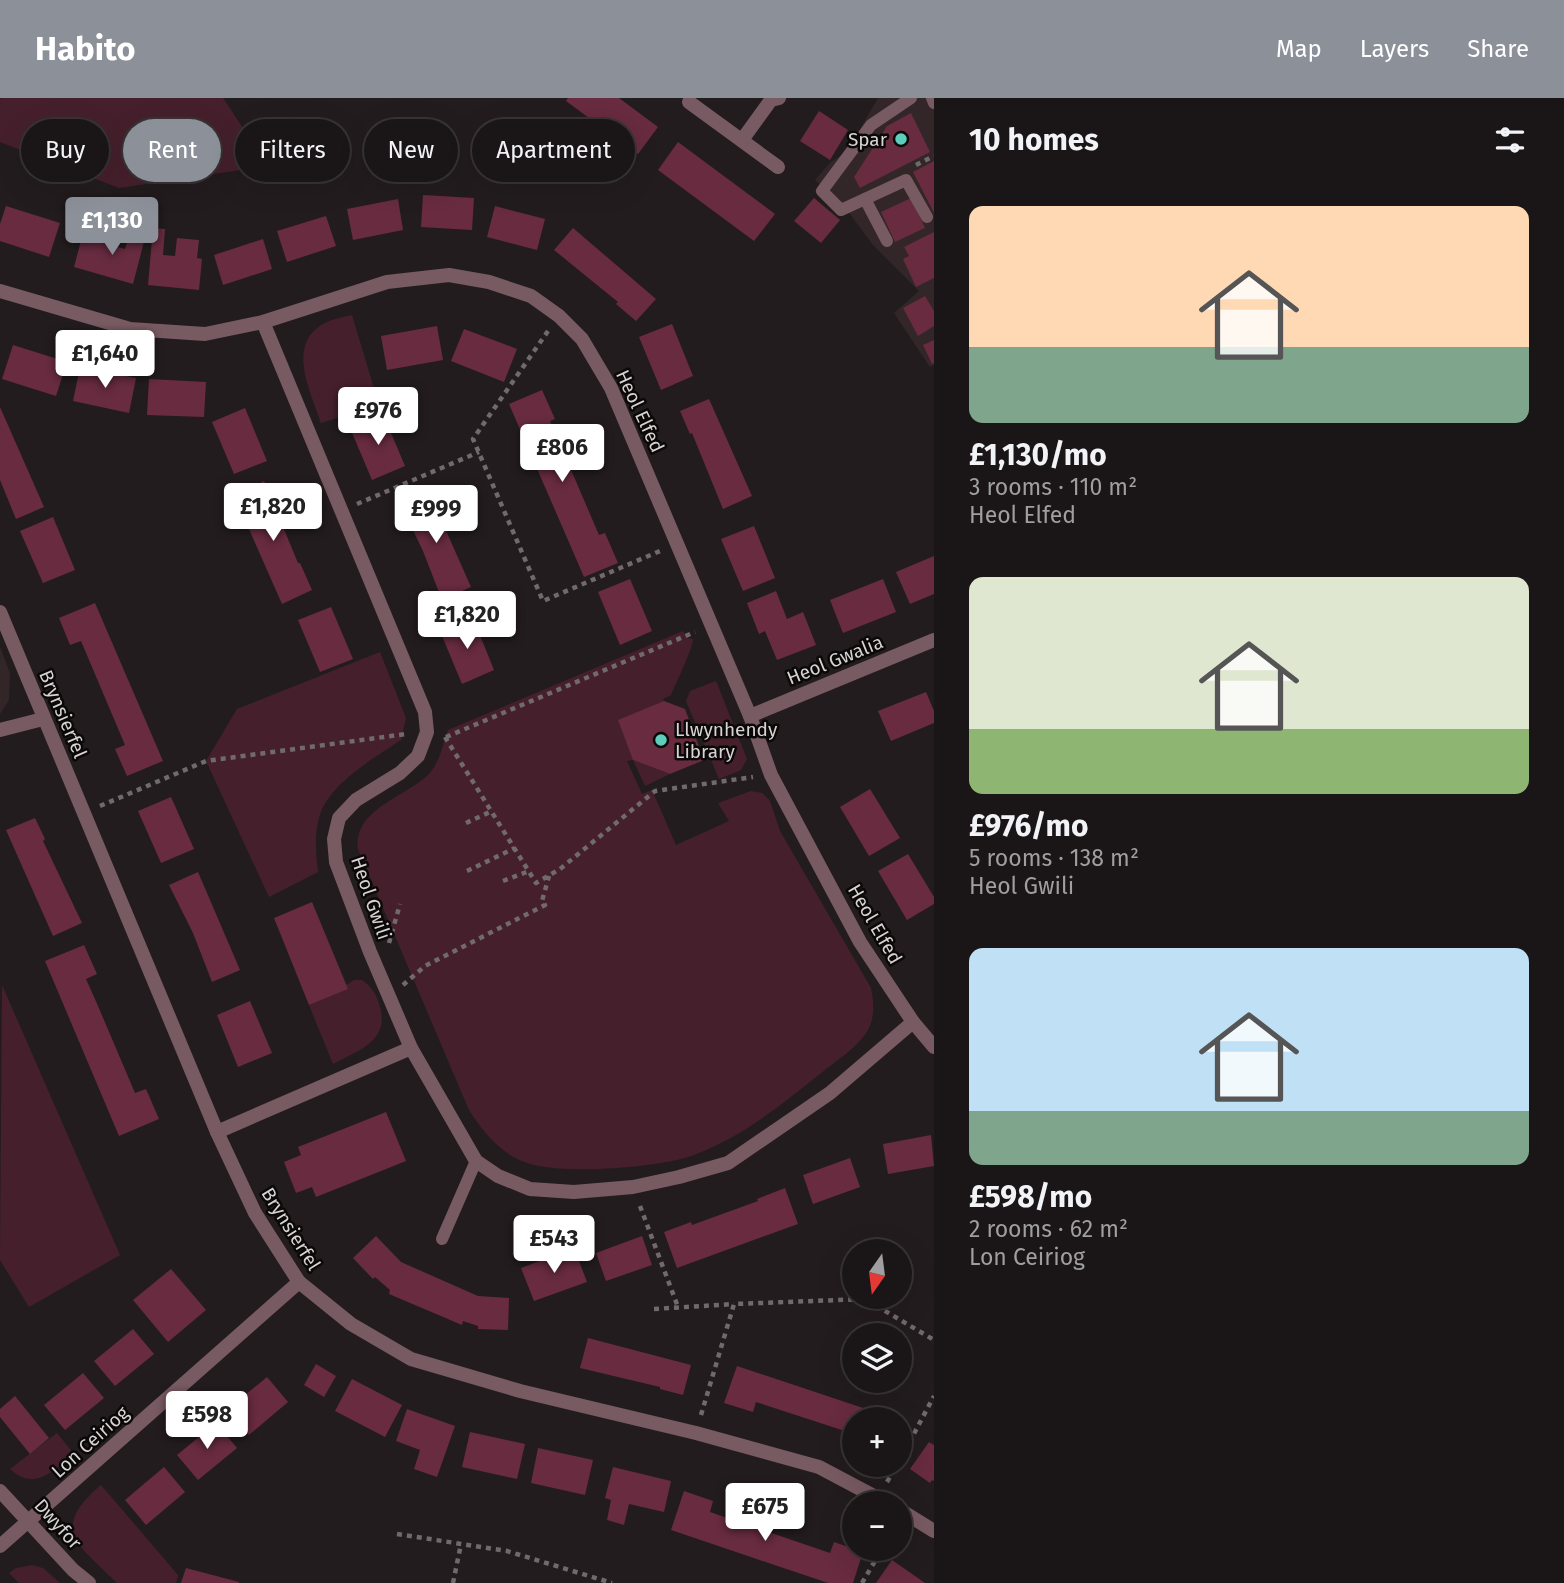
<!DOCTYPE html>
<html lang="en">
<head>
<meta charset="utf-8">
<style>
  :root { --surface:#1a1516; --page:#231e1f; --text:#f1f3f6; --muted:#9f9fa1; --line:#383435; --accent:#8c9099 }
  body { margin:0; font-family:"Fira Sans",sans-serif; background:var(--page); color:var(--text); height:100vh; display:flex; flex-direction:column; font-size:26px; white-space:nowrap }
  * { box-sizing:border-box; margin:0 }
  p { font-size:23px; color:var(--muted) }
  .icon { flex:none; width:38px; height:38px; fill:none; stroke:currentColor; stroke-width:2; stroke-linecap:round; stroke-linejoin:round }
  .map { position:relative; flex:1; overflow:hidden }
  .sheet { display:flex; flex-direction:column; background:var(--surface); width:630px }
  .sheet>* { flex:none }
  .banner { position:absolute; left:21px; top:21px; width:665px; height:63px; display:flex; gap:14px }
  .needle { width:46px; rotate:194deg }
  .controls { position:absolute; left:842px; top:1141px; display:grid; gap:14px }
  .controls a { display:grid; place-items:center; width:70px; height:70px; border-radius:50%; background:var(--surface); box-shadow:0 7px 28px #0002,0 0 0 2px var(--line); font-size:35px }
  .price { position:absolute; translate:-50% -60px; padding:0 16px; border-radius:7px; background:#fff; color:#222; font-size:23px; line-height:46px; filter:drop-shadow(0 2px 4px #0008) }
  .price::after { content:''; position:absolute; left:50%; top:42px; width:21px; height:16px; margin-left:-10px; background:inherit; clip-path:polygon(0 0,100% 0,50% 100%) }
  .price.active { background:var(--accent); color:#fff }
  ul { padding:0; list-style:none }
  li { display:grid; align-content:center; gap:14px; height:371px; padding:0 35px }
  li span { display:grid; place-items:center; height:217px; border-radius:14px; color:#555 }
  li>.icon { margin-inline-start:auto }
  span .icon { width:126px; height:126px; fill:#fffc; stroke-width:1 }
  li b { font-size:30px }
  h2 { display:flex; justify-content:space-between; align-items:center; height:84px; padding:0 35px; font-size:30px }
  .chip { padding:0 24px; border-radius:32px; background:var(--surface); box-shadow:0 7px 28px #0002,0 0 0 2px var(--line); font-size:24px; line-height:63px }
  .chip.active { background:var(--accent); color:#fff }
  header { display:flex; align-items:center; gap:42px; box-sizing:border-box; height:98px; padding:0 35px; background:var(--accent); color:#fff }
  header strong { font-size:33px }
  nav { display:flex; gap:38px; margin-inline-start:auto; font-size:24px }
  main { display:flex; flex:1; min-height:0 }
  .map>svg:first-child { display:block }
</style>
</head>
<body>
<header>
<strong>Habito</strong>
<nav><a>Map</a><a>Layers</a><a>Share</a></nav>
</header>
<main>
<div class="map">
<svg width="934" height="1485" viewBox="0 0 934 1485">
  <rect width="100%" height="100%" fill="#231c1e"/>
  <g fill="#322628">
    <polygon points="878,0 934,0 934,267 930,269 894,215 919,193 873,147 841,104 815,82 830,65 848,52"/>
    <polygon points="0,549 10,575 9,602 0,616"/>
  </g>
  <g fill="#45202c">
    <polygon points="2,0 223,0 268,68 119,90 0,44 0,1"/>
    <path d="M352,217L379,307L321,325C311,293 285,246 325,225C333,221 343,219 352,217Z"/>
    <path d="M683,533L687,540L693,541C693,550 676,585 671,597L663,601L664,603L633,662L670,676L645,688L633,662L627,663L642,696L652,692L676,747L729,723L718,705L751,693L762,695L770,703L780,733L871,890C874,904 875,919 868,932C858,949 836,963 821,975C780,1008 741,1040 691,1058C656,1070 554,1078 522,1063C498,1053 482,1032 469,1012L358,751C353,711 406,699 429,676C441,662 442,648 448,632Z"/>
    <path d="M380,554L406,620L401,642C374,660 327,687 319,720C314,737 316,756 318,774L269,799L206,663L237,611Z"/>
    <polygon points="716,583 747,661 741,672 719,681 686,603 690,593"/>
    <path d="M354,882H362C372,889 377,897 380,909C390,943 357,953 333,966L309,907L347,891L346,887Z"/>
    <polygon points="2,887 120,1157 29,1209 0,1162"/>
    <path d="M57,1335L74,1356C54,1372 35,1394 10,1371Z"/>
    <path d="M101,1387L178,1477L176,1485H117C78,1447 49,1431 101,1387Z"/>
    <polygon points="32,1467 43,1470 60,1485 19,1485 9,1475 16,1470"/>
  </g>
  <g fill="#682b40">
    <polygon points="568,0 619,0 658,29 638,56 566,3"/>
    <polygon points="819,13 848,32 830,62 800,43"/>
    <polygon points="911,15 930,54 860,90 854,79 887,28"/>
    <polygon points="678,44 775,116 754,143 658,72"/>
    <polygon points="934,63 934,115 913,74"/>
    <polygon points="423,97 474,100 472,132 421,129"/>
    <polygon points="814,100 840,122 821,145 794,123"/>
    <polygon points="911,100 925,130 895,144 881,114"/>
    <polygon points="398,101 403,132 353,142 347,111"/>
    <polygon points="6,108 60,125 49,159 0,143 0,126"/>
    <polygon points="495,108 545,121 537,152 487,139"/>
    <polygon points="326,118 336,148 287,164 277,133"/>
    <polygon points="132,128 147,132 133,186 74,169 82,139 125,151"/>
    <polygon points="153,130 165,131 163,157 175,158 177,140 199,142 197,160 202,161 199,192 148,187"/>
    <polygon points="573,130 656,201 636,223 616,206 618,204 554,152"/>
    <polygon points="934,134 934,180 916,189 903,161 909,158 904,149"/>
    <polygon points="263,141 272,171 223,187 214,157"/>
    <polygon points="925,198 934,213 934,228 918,238 903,210"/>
    <polygon points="672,226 693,278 661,292 639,239"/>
    <polygon points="437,228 443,262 387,272 381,238"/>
    <polygon points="464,231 517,251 504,284 451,263"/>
    <polygon points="934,242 934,265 932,266 923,247"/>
    <polygon points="13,247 67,264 56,298 2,281"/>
    <polygon points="80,269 136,280 129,315 73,303"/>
    <polygon points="149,281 206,284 204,319 147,317"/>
    <polygon points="542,292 555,321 550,323 599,437 605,435 618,465 584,479 509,306"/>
    <polygon points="709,301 752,398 723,411 692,335 690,336 680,313"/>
    <polygon points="0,309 44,409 16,421 0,382"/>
    <polygon points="245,310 267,363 234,376 212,324"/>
    <polygon points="383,316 405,368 372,382 350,330"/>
    <polygon points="264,383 298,465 300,465 312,492 282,506 234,397"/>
    <polygon points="428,392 471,489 442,502 423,453 400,405"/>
    <polygon points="53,419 75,472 43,485 20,433"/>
    <polygon points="754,428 775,480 743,493 721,441"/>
    <polygon points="934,458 934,496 910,506 896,474"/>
    <polygon points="630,481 652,533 620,547 598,494"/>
    <polygon points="883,481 896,514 843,535 830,502"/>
    <polygon points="776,493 787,521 803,514 816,547 777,562 765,533 759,536 747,505"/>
    <polygon points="95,505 163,663 127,678 115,651 125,647 81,543 70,547 59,520"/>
    <polygon points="331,509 353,561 320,574 298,522"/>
    <polygon points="473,520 494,572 462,586 440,533"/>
    <polygon points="926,594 934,613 934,625 891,643 878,613"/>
    <polygon points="664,603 685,611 704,662 670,676 633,662 618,622"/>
    <polygon points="870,691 900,740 869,758 840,709"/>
    <polygon points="171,699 194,751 161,765 138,713"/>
    <polygon points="35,720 45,741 43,743 82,825 53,838 6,732"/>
    <polygon points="908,756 934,799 934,806 907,822 878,773"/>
    <polygon points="198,774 240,872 212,884 193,835 169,787"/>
    <polygon points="312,804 348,891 309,907 274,820"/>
    <polygon points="84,847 97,876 86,881 98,908 135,995 146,991 159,1021 119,1038 45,863"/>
    <polygon points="250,903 272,955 238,969 217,917"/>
    <polygon points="386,1014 406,1063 316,1099 312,1089 296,1095 284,1064 301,1057 298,1049"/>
    <polygon points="931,1037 934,1068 888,1076 883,1046"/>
    <polygon points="850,1060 860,1089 813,1106 803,1077"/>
    <polygon points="785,1090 798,1126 677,1170 664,1134 691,1124 692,1127 758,1103 757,1101"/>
    <polygon points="376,1138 401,1164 478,1198 509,1200 508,1232 478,1231 478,1228 463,1223 462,1227 389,1196 390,1192 375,1179 373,1181 353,1160"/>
    <polygon points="642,1138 652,1167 606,1183 596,1155"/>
    <polygon points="574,1150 587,1184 534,1203 521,1170"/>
    <polygon points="171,1171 206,1212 168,1244 133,1202"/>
    <polygon points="133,1231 154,1256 115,1288 94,1263"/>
    <polygon points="588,1240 691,1267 683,1297 660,1291 660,1289 580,1270"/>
    <polygon points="316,1266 336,1278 324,1299 304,1287"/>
    <polygon points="737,1268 896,1321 854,1321 854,1336 756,1304 753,1314 724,1305"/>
    <polygon points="83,1275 104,1300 65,1332 44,1307"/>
    <polygon points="267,1279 288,1304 249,1337 228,1311"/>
    <polygon points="352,1281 402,1307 385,1339 335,1313"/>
    <polygon points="15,1298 49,1340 30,1356 0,1319 0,1311"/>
    <polygon points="407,1311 455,1328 437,1379 414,1371 420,1352 396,1343"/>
    <polygon points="216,1325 237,1350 198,1382 177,1357"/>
    <polygon points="470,1334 525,1346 517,1381 462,1369"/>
    <polygon points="929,1344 934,1347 934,1383 932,1382 930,1385 910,1371"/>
    <polygon points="538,1350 593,1362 585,1397 531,1385"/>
    <polygon points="164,1369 185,1394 146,1427 125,1402"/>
    <polygon points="613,1369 671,1383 664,1414 629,1406 624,1427 607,1422 611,1402 605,1400"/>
    <polygon points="684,1393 713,1403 710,1414 830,1455 834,1444 863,1454 853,1485 828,1485 671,1432"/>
    <polygon points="892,1462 915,1478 925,1485 876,1485"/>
    <polygon points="186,1470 239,1484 239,1485 181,1485"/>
  </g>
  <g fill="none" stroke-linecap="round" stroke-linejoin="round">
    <g stroke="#716a6c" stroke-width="4.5" stroke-dasharray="5 5" stroke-linecap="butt">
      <polyline points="916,67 934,58"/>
      <polyline points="548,233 473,341 543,503 660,453"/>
      <polyline points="357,406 479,354"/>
      <polyline points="445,639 536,785 560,771 655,693 753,679"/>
      <polyline points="446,639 695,534"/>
      <polyline points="100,708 206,663 406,636"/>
      <polyline points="466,725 492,713"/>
      <polyline points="467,773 515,750"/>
      <polyline points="503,783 529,773"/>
      <polyline points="389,845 400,806"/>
      <polyline points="403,887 425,868 545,807 542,803 549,778"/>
      <polyline points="640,1108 678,1209"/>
      <polyline points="654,1211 734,1206"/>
      <polyline points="701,1317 734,1206 865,1201 934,1242"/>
      <polyline points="900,1362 934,1298"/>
      <polyline points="887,1384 897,1367"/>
      <polyline points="397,1436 507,1453 612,1485"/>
      <polyline points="453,1485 461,1446"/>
      <polyline points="862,1485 882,1451"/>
    </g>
    <g stroke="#785a62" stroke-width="12">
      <polyline points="911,0 871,27 822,93 841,112 906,82 927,119"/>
      <polyline points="932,0 934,5"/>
      <polyline points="865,101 887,143"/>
      <polyline points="442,1141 476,1063"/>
    </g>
    <g stroke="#785a62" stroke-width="14">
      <polyline points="689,4 778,69"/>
      <polyline points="742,42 771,2 779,0"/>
      <polyline points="0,193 130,231 205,236 263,224 387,184 449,177 489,184 531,198 559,218 582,241 611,290 750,618 771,677 860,844 913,924 934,949"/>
      <polyline points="263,224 425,614 427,634 418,658 400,675 356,702 339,720 334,741 336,764 370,854 411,950 476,1063 498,1078 530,1091 574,1094 633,1089 679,1079 728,1065 830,995 913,924"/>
      <polyline points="0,514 217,1034 255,1115 299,1184 351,1226 411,1261 520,1293 696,1335 819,1369 887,1405"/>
      <polyline points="750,618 934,542"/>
      <polyline points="0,632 43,621"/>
      <polyline points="217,1034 411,950"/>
      <polyline points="0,1393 73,1472 89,1485"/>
      <polyline points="900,1412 934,1433"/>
      <polyline points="0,1448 299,1184"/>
    </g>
  </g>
  <g fill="#5ccebb" stroke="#0b0808" stroke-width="2.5">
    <circle cx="901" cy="41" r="7"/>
    <circle cx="661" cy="642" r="7"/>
  </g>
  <g text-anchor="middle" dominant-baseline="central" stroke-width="5" stroke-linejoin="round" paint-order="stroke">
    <g font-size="19" fill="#d8d3d4" stroke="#0b0808" text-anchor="end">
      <text x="887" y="41">Spar</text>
      <text x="675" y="631" text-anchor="start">Llwynhendy<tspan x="675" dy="22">Library</tspan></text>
    </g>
    <g font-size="19" fill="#d8d3d4" stroke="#0b0808">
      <text transform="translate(640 313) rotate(65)">Heol Elfed</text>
      <text transform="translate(835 562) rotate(-22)">Heol Gwalia</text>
      <text transform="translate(63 616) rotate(67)">Brynsierfel</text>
      <text transform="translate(371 800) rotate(71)">Heol Gwili</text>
      <text transform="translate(875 826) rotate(60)">Heol Elfed</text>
      <text transform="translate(291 1131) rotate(58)">Brynsierfel</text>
      <text transform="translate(90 1344) rotate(-42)">Lon Ceiriog</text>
      <text transform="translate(58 1426) rotate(48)">Dwyfor</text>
    </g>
  </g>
</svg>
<div class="controls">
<a><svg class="needle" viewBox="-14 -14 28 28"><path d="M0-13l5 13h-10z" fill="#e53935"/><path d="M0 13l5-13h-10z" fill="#9f9fa1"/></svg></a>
<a><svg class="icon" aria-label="layers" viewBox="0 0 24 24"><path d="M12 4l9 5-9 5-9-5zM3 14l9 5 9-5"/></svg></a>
<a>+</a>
<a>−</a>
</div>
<b class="price active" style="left:112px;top:159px">£1,130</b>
<b class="price" style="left:105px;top:292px">£1,640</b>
<b class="price" style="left:378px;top:349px">£976</b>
<b class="price" style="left:562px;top:386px">£806</b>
<b class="price" style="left:273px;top:445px">£1,820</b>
<b class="price" style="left:436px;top:447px">£999</b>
<b class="price" style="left:467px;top:553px">£1,820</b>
<b class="price" style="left:554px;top:1177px">£543</b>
<b class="price" style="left:207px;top:1353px">£598</b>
<b class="price" style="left:765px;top:1445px">£675</b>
<div class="banner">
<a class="chip">Buy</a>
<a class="chip active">Rent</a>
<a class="chip">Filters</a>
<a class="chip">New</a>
<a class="chip">Apartment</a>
</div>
</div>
<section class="sheet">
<h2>10 homes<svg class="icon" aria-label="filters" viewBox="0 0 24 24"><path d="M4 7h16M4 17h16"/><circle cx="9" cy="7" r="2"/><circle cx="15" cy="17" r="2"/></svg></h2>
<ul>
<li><span style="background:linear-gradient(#ffd9b3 65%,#7fa58c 0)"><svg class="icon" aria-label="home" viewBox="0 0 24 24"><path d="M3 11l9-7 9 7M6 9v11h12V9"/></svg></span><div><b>£1,130/mo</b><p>3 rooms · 110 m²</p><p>Heol Elfed</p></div></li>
<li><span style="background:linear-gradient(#dfe7d0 70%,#8fb573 0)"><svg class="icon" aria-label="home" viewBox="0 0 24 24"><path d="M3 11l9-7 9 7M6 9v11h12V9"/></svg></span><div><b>£976/mo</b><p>5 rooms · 138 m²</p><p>Heol Gwili</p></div></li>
<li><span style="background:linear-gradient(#bfe0f5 75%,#7fa58c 0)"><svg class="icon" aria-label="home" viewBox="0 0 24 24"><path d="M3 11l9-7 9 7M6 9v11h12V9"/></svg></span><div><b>£598/mo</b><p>2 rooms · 62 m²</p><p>Lon Ceiriog</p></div></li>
</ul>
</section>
</main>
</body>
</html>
